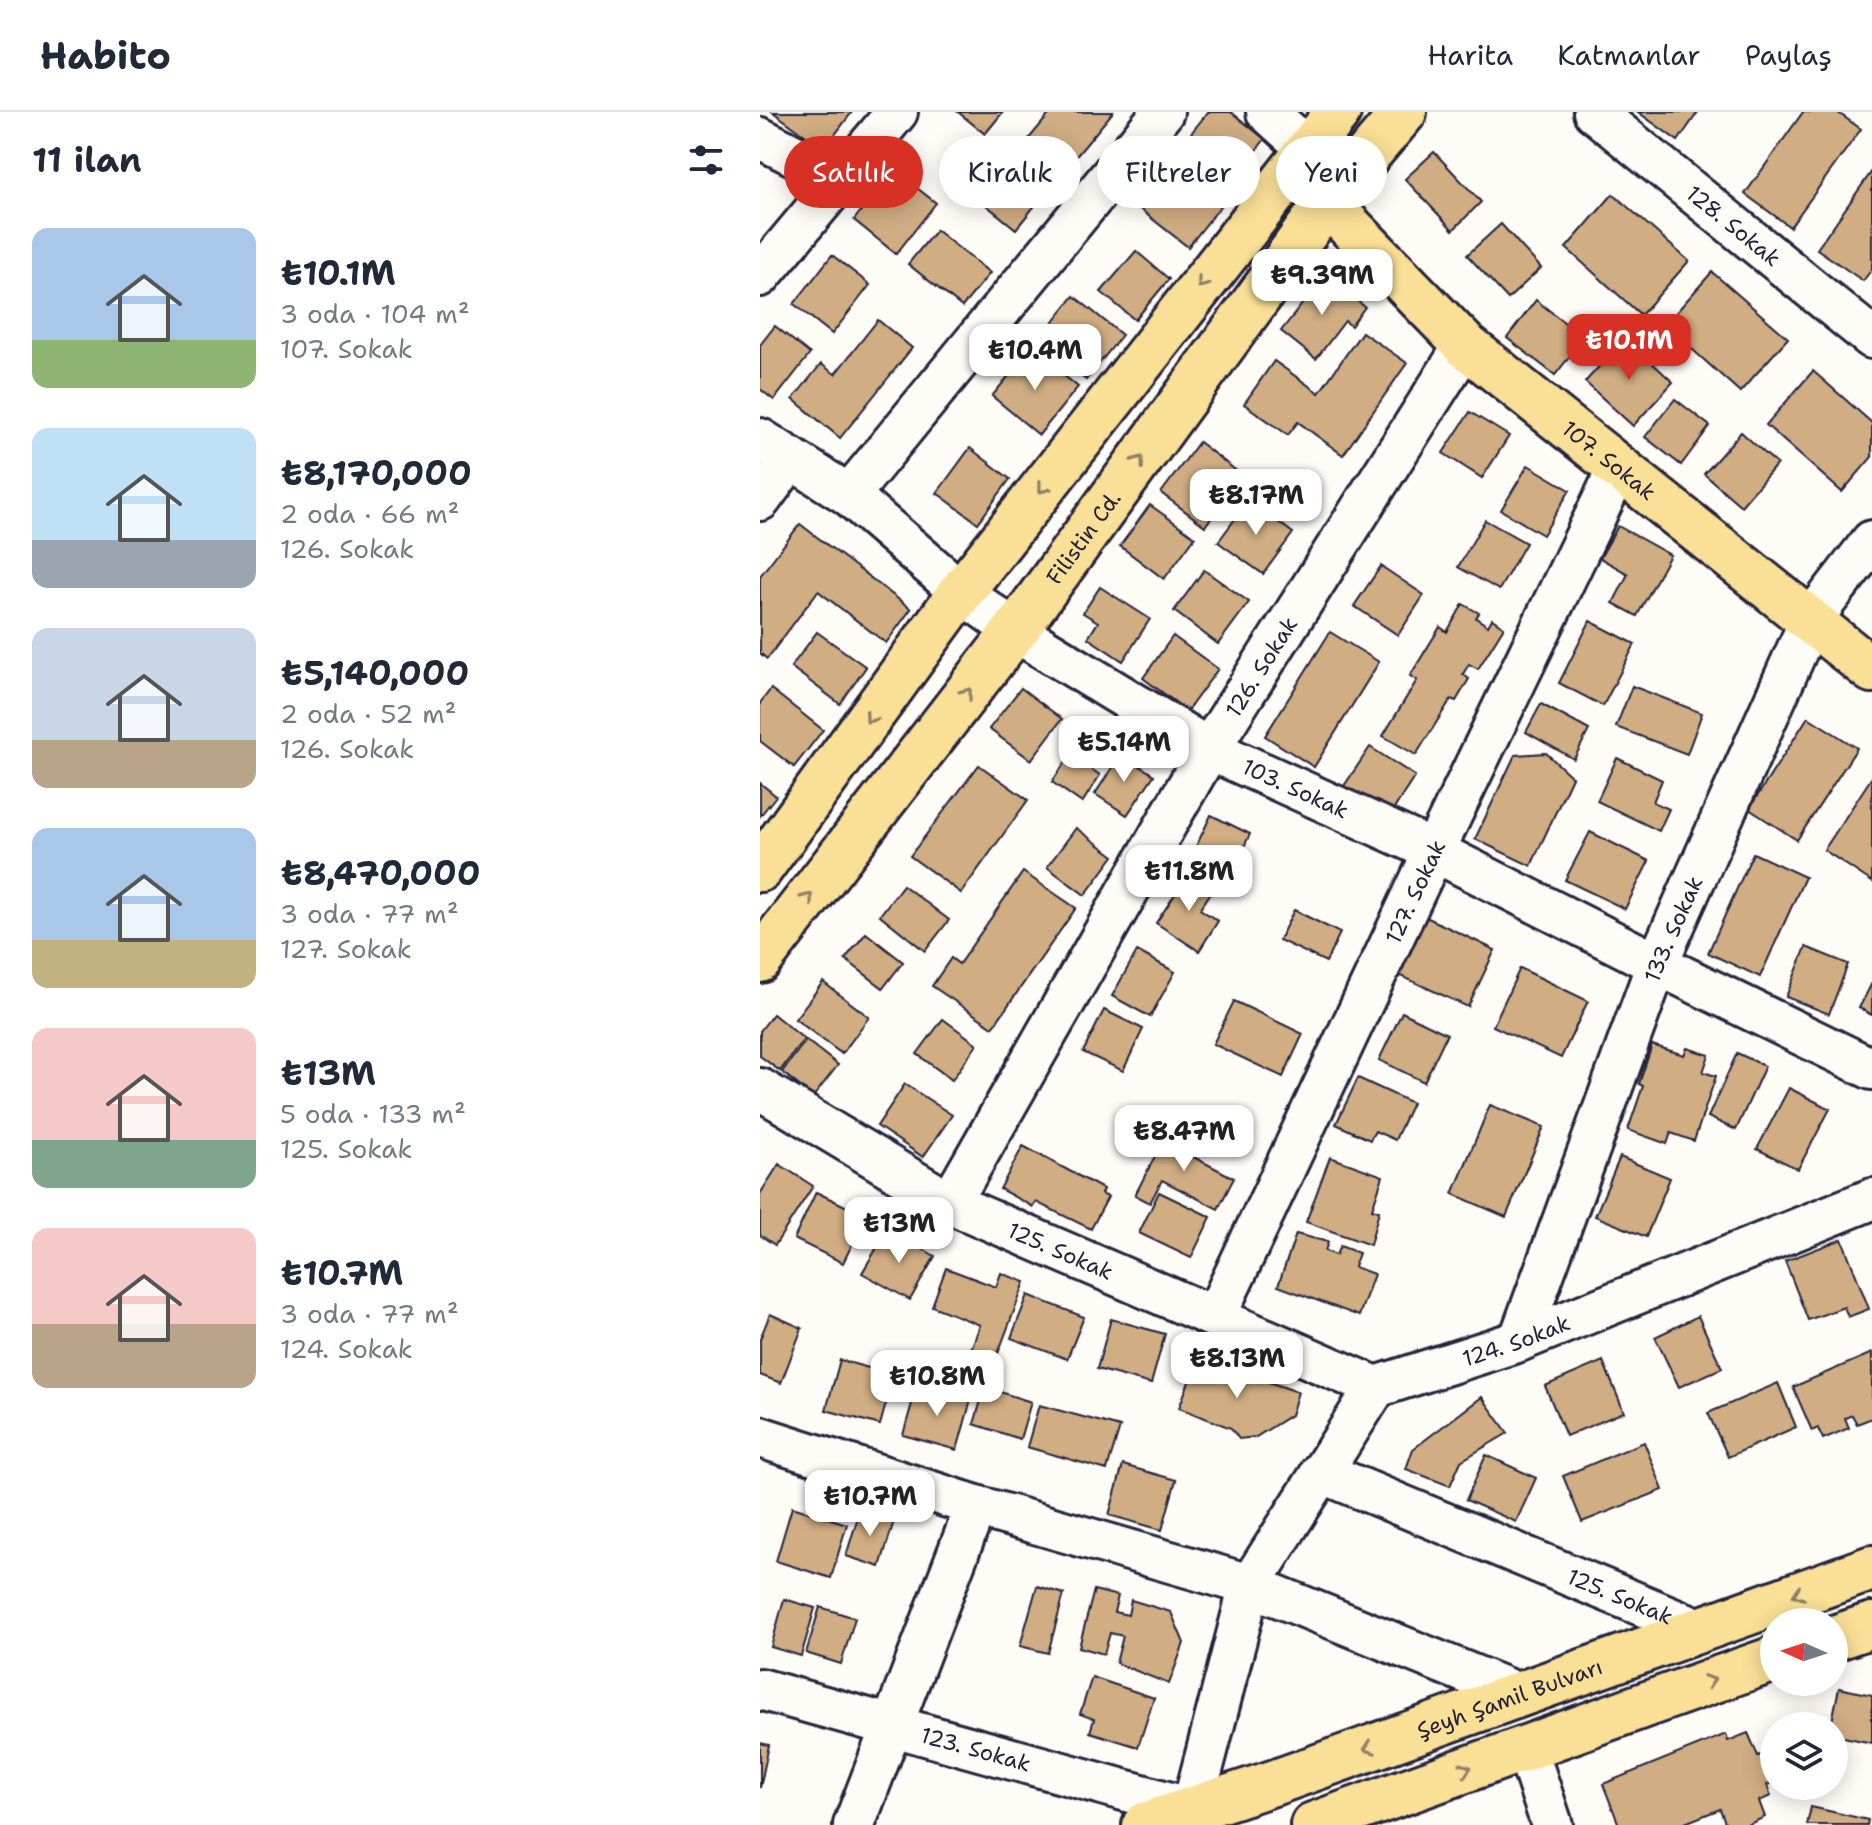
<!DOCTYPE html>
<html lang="tr">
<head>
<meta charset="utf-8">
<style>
  :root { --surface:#fff; --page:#f6f6f7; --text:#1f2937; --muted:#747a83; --line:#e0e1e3; --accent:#d93025 }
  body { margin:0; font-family:"Shantell Sans",sans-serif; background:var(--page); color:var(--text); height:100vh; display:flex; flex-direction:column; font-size:30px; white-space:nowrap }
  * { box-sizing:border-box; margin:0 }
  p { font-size:26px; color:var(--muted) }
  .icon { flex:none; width:44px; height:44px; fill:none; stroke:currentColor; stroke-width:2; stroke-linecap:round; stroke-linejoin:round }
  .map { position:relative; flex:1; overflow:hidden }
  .side { display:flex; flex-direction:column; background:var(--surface); width:760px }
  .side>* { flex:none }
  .hud { position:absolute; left:24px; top:24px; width:760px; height:72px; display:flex; gap:16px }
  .needle { width:52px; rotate:273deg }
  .tools { position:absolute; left:1000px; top:1496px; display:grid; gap:16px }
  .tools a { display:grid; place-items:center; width:88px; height:88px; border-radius:50%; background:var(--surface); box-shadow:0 4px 20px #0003; font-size:40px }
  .price { position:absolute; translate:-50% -68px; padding:0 18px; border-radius:16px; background:#fff; color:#222; font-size:26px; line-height:52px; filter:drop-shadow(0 2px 4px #0008) }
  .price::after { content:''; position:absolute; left:50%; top:48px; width:24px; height:18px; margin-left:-12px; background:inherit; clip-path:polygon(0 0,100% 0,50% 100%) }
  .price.current { background:var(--accent); color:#fff }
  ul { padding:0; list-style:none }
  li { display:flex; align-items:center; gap:24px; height:200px; padding:0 32px }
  li span { display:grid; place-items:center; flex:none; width:224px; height:160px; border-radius:16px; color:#555 }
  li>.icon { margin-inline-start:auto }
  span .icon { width:96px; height:96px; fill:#fffc; stroke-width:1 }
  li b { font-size:34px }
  h2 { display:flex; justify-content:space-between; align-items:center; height:96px; padding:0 32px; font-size:34px }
  .tag { padding:0 28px; border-radius:36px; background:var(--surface); box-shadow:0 4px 20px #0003; font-size:28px; line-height:72px }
  .tag.current { background:var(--accent); color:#fff }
  header { display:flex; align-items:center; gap:48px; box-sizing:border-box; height:112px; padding:0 40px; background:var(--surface); border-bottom:2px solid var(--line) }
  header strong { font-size:38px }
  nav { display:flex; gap:44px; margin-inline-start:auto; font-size:28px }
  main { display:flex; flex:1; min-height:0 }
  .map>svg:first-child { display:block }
</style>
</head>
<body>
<header>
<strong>Habito</strong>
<nav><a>Harita</a><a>Katmanlar</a><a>Paylaş</a></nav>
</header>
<main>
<section class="side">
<h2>11 ilan<svg class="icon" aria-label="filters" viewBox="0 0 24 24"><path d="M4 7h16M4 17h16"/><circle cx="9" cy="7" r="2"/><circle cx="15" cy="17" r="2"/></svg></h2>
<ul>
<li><span style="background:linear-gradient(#a9c7e8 70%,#8fb573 0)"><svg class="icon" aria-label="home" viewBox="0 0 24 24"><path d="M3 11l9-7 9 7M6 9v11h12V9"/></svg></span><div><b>₺10.1M</b><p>3 oda · 104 m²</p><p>107. Sokak</p></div></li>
<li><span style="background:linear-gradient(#bfe0f5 70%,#9aa5b1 0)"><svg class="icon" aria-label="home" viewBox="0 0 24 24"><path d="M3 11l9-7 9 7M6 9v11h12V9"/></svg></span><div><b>₺8,170,000</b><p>2 oda · 66 m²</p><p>126. Sokak</p></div></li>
<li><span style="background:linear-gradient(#c9d6e8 70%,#b9a48a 0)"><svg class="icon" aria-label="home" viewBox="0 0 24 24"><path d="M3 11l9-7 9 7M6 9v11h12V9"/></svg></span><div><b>₺5,140,000</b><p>2 oda · 52 m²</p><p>126. Sokak</p></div></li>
<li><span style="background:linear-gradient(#a9c7e8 70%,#c2b280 0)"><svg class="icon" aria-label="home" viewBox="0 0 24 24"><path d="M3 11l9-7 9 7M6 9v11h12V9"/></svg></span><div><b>₺8,470,000</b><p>3 oda · 77 m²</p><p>127. Sokak</p></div></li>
<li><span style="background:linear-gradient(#f6c9c9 70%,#7fa58c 0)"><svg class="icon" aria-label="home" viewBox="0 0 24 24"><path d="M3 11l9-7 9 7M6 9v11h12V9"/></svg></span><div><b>₺13M</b><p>5 oda · 133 m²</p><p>125. Sokak</p></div></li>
<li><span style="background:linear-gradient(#f6c9c9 60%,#b9a48a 0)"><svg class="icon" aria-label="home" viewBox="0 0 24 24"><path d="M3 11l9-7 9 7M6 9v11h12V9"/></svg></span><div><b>₺10.7M</b><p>3 oda · 77 m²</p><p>124. Sokak</p></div></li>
</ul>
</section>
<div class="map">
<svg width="1112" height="1713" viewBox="0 0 1112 1713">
  <rect width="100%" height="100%" fill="#fdfcf7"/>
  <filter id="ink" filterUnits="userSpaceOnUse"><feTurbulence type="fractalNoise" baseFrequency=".0125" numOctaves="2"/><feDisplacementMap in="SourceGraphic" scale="16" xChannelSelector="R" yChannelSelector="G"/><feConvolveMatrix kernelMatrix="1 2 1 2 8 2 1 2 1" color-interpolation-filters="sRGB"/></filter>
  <g filter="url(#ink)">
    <g fill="#d0ad83" stroke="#22223b" stroke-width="2">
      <polygon points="13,0 92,0 64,37"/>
      <polygon points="198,0 243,0 225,22"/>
      <polygon points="291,0 353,0 299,65 262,35"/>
      <polygon points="448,0 471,0 505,27 472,69 424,30"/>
      <polygon points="878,0 938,0 918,29"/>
      <polygon points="1043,0 1077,0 1101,17 1030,115 985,82"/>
      <polygon points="674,40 721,90 693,118 645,67"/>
      <polygon points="406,46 463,91 428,135 371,90"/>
      <polygon points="245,48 286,80 256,117 215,84"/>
      <polygon points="133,57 176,91 136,142 94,108"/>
      <polygon points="1112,59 1112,157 1103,169 1057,137"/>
      <polygon points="853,82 929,149 881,203 806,136"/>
      <polygon points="741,112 781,156 748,187 707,143"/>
      <polygon points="176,118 230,161 202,195 148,152"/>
      <polygon points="376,139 409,167 375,208 341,180"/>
      <polygon points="72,143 110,173 72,222 34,192"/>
      <polygon points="952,160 1028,226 980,280 905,213"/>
      <polygon points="565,163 605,195 591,214 585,209 556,247 521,219"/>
      <polygon points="314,184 362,223 326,268 278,229"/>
      <polygon points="776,188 824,226 795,263 747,226"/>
      <polygon points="118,208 152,236 80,326 33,287 61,252 75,262"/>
      <polygon points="15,214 50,242 14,288 0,277 0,233"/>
      <polygon points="602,220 647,251 583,343 538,310 528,323 484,292 514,249 559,281"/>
      <polygon points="865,226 913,270 873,314 825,270"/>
      <polygon points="271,237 318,275 279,323 232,284"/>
      <polygon points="1053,259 1112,311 1112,345 1082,380 1006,313"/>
      <polygon points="915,287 950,314 921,353 885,325"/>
      <polygon points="710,300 749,324 722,366 683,341"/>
      <polygon points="981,320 1017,352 981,394 944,362"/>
      <polygon points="439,330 483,364 445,414 401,381"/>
      <polygon points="210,336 250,367 218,411 177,381"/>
      <polygon points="768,353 810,378 783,423 741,398"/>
      <polygon points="489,388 533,421 503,462 458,430"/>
      <polygon points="390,393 435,425 404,467 360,434"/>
      <polygon points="725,408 766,431 739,478 698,455"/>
      <polygon points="40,412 151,497 126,531 58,479 7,547 0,541 0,464"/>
      <polygon points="858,414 910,443 877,504 853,491 868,462 840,446"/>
      <polygon points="621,454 664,483 638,523 594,494"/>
      <polygon points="444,458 489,490 458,532 414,499"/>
      <polygon points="340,475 390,507 363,549 328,526 338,510 323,501"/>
      <polygon points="703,492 719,501 716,506 728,514 732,507 744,515 718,557 709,552 703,562 709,567 696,589 691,587 656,643 623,624 657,568 650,564 680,515 687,520"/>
      <polygon points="830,509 875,532 843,594 799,571"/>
      <polygon points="57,520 106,555 80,592 31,555"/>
      <polygon points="570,520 619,550 554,655 505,624"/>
      <polygon points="413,524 458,557 427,599 383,566"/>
      <polygon points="872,574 942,601 927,642 856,615"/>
      <polygon points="261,576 302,607 271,648 229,617"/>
      <polygon points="11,577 63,618 34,655 0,629 0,591"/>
      <polygon points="781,592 829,618 814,647 766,620"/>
      <polygon points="1048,605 1097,636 1037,728 989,697"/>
      <polygon points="325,621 343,634 328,655 340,663 322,691 292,670"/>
      <polygon points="610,635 655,664 630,703 584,674"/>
      <polygon points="786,641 812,665 771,754 715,727 755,643"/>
      <polygon points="361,642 394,663 367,703 335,682"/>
      <polygon points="857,646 902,668 893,690 909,697 899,719 837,689"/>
      <polygon points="219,653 268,688 201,781 150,744"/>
      <polygon points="1112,665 1112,770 1064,738"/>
      <polygon points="0,671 16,684 0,704"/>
      <polygon points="451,703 490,722 470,764 431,745"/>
      <polygon points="316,716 354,744 325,783 287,755"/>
      <polygon points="830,720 889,749 865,797 805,768"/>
      <polygon points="993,741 1045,765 1000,865 948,841"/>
      <polygon points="263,760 316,796 233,915 172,874 191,846 199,852"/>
      <polygon points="430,760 454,776 440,797 458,809 439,839 396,811"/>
      <polygon points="143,773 189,808 165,839 120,803"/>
      <polygon points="534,798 580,821 566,850 519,828"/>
      <polygon points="666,805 735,838 708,895 639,863"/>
      <polygon points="106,821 143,850 123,876 85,847"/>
      <polygon points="1046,835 1088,852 1069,902 1026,885"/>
      <polygon points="377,839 415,860 390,905 352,884"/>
      <polygon points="760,856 828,889 801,946 733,914"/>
      <polygon points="63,870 109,905 82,942 35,907"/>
      <polygon points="1112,871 1112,903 1099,896"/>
      <polygon points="474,889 543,922 523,965 453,932"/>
      <polygon points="344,898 383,917 363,959 323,940"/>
      <polygon points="642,900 687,922 664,970 619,948"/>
      <polygon points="13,902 44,927 20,959 0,944 0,919"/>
      <polygon points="183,907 217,932 192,968 157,942"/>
      <polygon points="46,928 78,953 53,985 22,960"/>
      <polygon points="892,933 924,943 927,936 949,943 943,960 956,964 934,1029 911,1021 907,1032 868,1018 883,974 879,972"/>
      <polygon points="977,941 1005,954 976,1018 948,1005"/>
      <polygon points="598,966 652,991 635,1028 615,1019 610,1028 576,1012"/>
      <polygon points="145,972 192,1003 163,1045 117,1014"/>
      <polygon points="1029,976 1070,997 1038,1057 997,1037"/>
      <polygon points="730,993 784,1015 746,1105 693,1082"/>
      <polygon points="410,1015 429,1025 422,1039 474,1066 458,1097 402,1068 390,1091 375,1083"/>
      <polygon points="263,1034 343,1077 341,1082 348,1085 331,1117 276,1090 273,1095 240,1077"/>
      <polygon points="570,1045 623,1064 612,1097 619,1099 610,1133 546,1110"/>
      <polygon points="860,1045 910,1066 886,1125 835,1104"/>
      <polygon points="19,1052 53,1074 15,1133 0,1123 0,1082"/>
      <polygon points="56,1080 106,1104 83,1151 34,1127"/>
      <polygon points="399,1080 451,1105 431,1146 379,1121"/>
      <polygon points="128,1117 175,1144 150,1188 102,1161"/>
      <polygon points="536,1122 568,1130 565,1139 576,1143 580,1134 599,1141 594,1155 614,1162 599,1204 518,1174"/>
      <polygon points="1082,1127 1109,1197 1088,1205 1084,1195 1048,1208 1025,1149"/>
      <polygon points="186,1156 236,1175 241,1161 265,1170 234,1252 209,1243 220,1213 172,1194"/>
      <polygon points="268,1183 324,1205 307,1247 251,1226"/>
      <polygon points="10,1202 42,1216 21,1271 0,1263 0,1227"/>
      <polygon points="938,1204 962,1256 919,1275 895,1225"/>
      <polygon points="351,1207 405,1222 391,1272 337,1257"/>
      <polygon points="1112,1241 1112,1306 1097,1312 1092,1303 1085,1306 1089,1316 1063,1327 1058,1316 1052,1319 1033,1275"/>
      <polygon points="438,1246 538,1280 531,1303 496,1325 479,1327 471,1316 419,1296"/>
      <polygon points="80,1248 134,1263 120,1313 66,1298"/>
      <polygon points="843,1249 864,1300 806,1324 785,1274"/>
      <polygon points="1018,1271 1036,1315 968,1345 948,1301"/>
      <polygon points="157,1274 211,1288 197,1338 143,1323"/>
      <polygon points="225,1275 271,1290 260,1327 214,1312"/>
      <polygon points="722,1285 748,1321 701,1349 690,1374 646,1357 653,1337"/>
      <polygon points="279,1293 360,1315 347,1358 267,1335"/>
      <polygon points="884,1330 903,1378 822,1410 803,1364"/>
      <polygon points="726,1343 776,1366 756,1410 706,1388"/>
      <polygon points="363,1353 416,1368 402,1418 349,1403"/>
      <polygon points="32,1395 87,1412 71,1466 16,1449"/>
      <polygon points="100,1398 134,1409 120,1455 86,1444"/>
      <polygon points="277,1474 304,1482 288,1541 260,1534"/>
      <polygon points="334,1478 358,1484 354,1500 368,1503 371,1488 411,1500 424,1531 409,1572 356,1551 363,1524 350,1521 344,1542 319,1535"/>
      <polygon points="24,1487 55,1496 41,1544 11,1535"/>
      <polygon points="60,1495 95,1506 81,1552 46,1541"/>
      <polygon points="332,1565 394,1586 378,1635 330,1620 334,1607 320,1602"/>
      <polygon points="1079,1576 1112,1583 1112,1631 1074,1623 1074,1614 1071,1614"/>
      <polygon points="988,1621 998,1644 1004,1642 1014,1667 1014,1670 1007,1673 1011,1684 999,1689 1005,1705 987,1713 966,1713 960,1697 920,1713 859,1713 843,1672 966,1622 968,1629"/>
      <polygon points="0,1631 9,1633 0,1676"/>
      <polygon points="1051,1695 1108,1708 1107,1713 1047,1713"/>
    </g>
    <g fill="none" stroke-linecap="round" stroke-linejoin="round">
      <g stroke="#22223b" stroke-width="46">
        <g id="minor">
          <polyline points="507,0 547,36"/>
          <path id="s1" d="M834,0L1112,226"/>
          <polyline points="0,26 81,67"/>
          <polyline points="0,164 137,0"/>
          <path id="s2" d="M0,327L89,383L201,480L255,519L449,637L674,739L897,852L1112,957"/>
          <polyline points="89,383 403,0"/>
          <polyline points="0,388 31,346"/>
          <path id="s3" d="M0,977L190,1091L616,1275"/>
          <path id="s4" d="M190,1091L449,637L705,233"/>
          <path id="s5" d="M455,1205L674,739L859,355"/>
          <path id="s6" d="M759,1229L897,852L1050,509L1112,429"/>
          <polyline points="0,1325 216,1394 490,1473 759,1582"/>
          <path id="s7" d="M561,1360L939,1517"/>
          <path id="s8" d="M0,1577L432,1697L490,1473L616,1275L759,1229L1112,1087"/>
          <polyline points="766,1635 792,1713"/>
          <polyline points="94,1713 216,1394"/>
        </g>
      </g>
      <g stroke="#22223b" stroke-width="50">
        <g id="major">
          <path id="s9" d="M558,65L567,91L705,233L1112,558"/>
          <polyline points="0,757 201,480 578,0"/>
          <path id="s10" d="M0,848L255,519L567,91L644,0"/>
          <polyline points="1074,1526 1112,1513"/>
          <path id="s11" d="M385,1713L513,1671L1112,1456"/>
          <polyline points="553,1713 887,1592 1014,1547"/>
        </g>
      </g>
      <use href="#minor" stroke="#fdfcf7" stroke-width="40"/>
      <use href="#major" stroke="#fadf96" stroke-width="44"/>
    </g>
    <defs><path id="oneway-chevron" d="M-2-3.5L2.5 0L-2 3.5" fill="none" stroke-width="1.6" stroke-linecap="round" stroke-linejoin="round" transform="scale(2)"/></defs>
    <g stroke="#8e8068">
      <use href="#oneway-chevron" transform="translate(442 171) rotate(128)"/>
      <use href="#oneway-chevron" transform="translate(379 349) rotate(-54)"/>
      <use href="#oneway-chevron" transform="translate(283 376) rotate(128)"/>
      <use href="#oneway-chevron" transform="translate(207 581) rotate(-52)"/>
      <use href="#oneway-chevron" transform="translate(110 606) rotate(126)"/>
      <use href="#oneway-chevron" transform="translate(48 786) rotate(-52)"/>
      <use href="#oneway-chevron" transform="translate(1038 1482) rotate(161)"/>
      <use href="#oneway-chevron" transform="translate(950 1569) rotate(-19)"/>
      <use href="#oneway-chevron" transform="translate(609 1636) rotate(160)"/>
      <use href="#oneway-chevron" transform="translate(706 1657) rotate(-20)"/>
    </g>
  </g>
  <g text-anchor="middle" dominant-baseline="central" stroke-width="8" stroke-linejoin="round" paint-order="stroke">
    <g font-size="22" fill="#22223b" stroke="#fdfcf7">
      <text stroke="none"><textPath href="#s1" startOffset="180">128. Sokak</textPath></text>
      <text stroke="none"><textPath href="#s9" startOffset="410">107. Sokak</textPath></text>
      <text stroke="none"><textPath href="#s10" startOffset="532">Filistin Cd.</textPath></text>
      <text stroke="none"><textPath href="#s4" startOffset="620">126. Sokak</textPath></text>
      <text stroke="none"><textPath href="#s2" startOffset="642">103. Sokak</textPath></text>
      <text stroke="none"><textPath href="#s5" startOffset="470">127. Sokak</textPath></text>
      <text stroke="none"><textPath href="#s6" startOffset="440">133. Sokak</textPath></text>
      <text stroke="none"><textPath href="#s3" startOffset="342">125. Sokak</textPath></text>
      <text stroke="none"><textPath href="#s8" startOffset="1062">124. Sokak</textPath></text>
      <text stroke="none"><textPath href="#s7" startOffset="324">125. Sokak</textPath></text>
      <text stroke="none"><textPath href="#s11" startOffset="386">Şeyh Şamil Bulvarı</textPath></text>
      <text stroke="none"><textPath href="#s8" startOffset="224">123. Sokak</textPath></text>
    </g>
  </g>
</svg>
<div class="tools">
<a><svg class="needle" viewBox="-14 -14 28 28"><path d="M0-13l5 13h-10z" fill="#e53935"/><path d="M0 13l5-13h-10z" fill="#747a83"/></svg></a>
<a><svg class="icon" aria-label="layers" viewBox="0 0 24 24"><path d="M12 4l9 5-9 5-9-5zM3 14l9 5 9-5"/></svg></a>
</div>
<b class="price" style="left:562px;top:205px">₺9.39M</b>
<b class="price current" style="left:869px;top:270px">₺10.1M</b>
<b class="price" style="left:275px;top:280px">₺10.4M</b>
<b class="price" style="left:496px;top:425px">₺8.17M</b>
<b class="price" style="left:364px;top:672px">₺5.14M</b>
<b class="price" style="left:429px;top:801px">₺11.8M</b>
<b class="price" style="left:424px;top:1061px">₺8.47M</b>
<b class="price" style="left:139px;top:1153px">₺13M</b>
<b class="price" style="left:477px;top:1288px">₺8.13M</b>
<b class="price" style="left:177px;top:1306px">₺10.8M</b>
<b class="price" style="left:110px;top:1426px">₺10.7M</b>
<div class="hud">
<a class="tag current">Satılık</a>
<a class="tag">Kiralık</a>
<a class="tag">Filtreler</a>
<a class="tag">Yeni</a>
</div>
</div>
</main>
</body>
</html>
